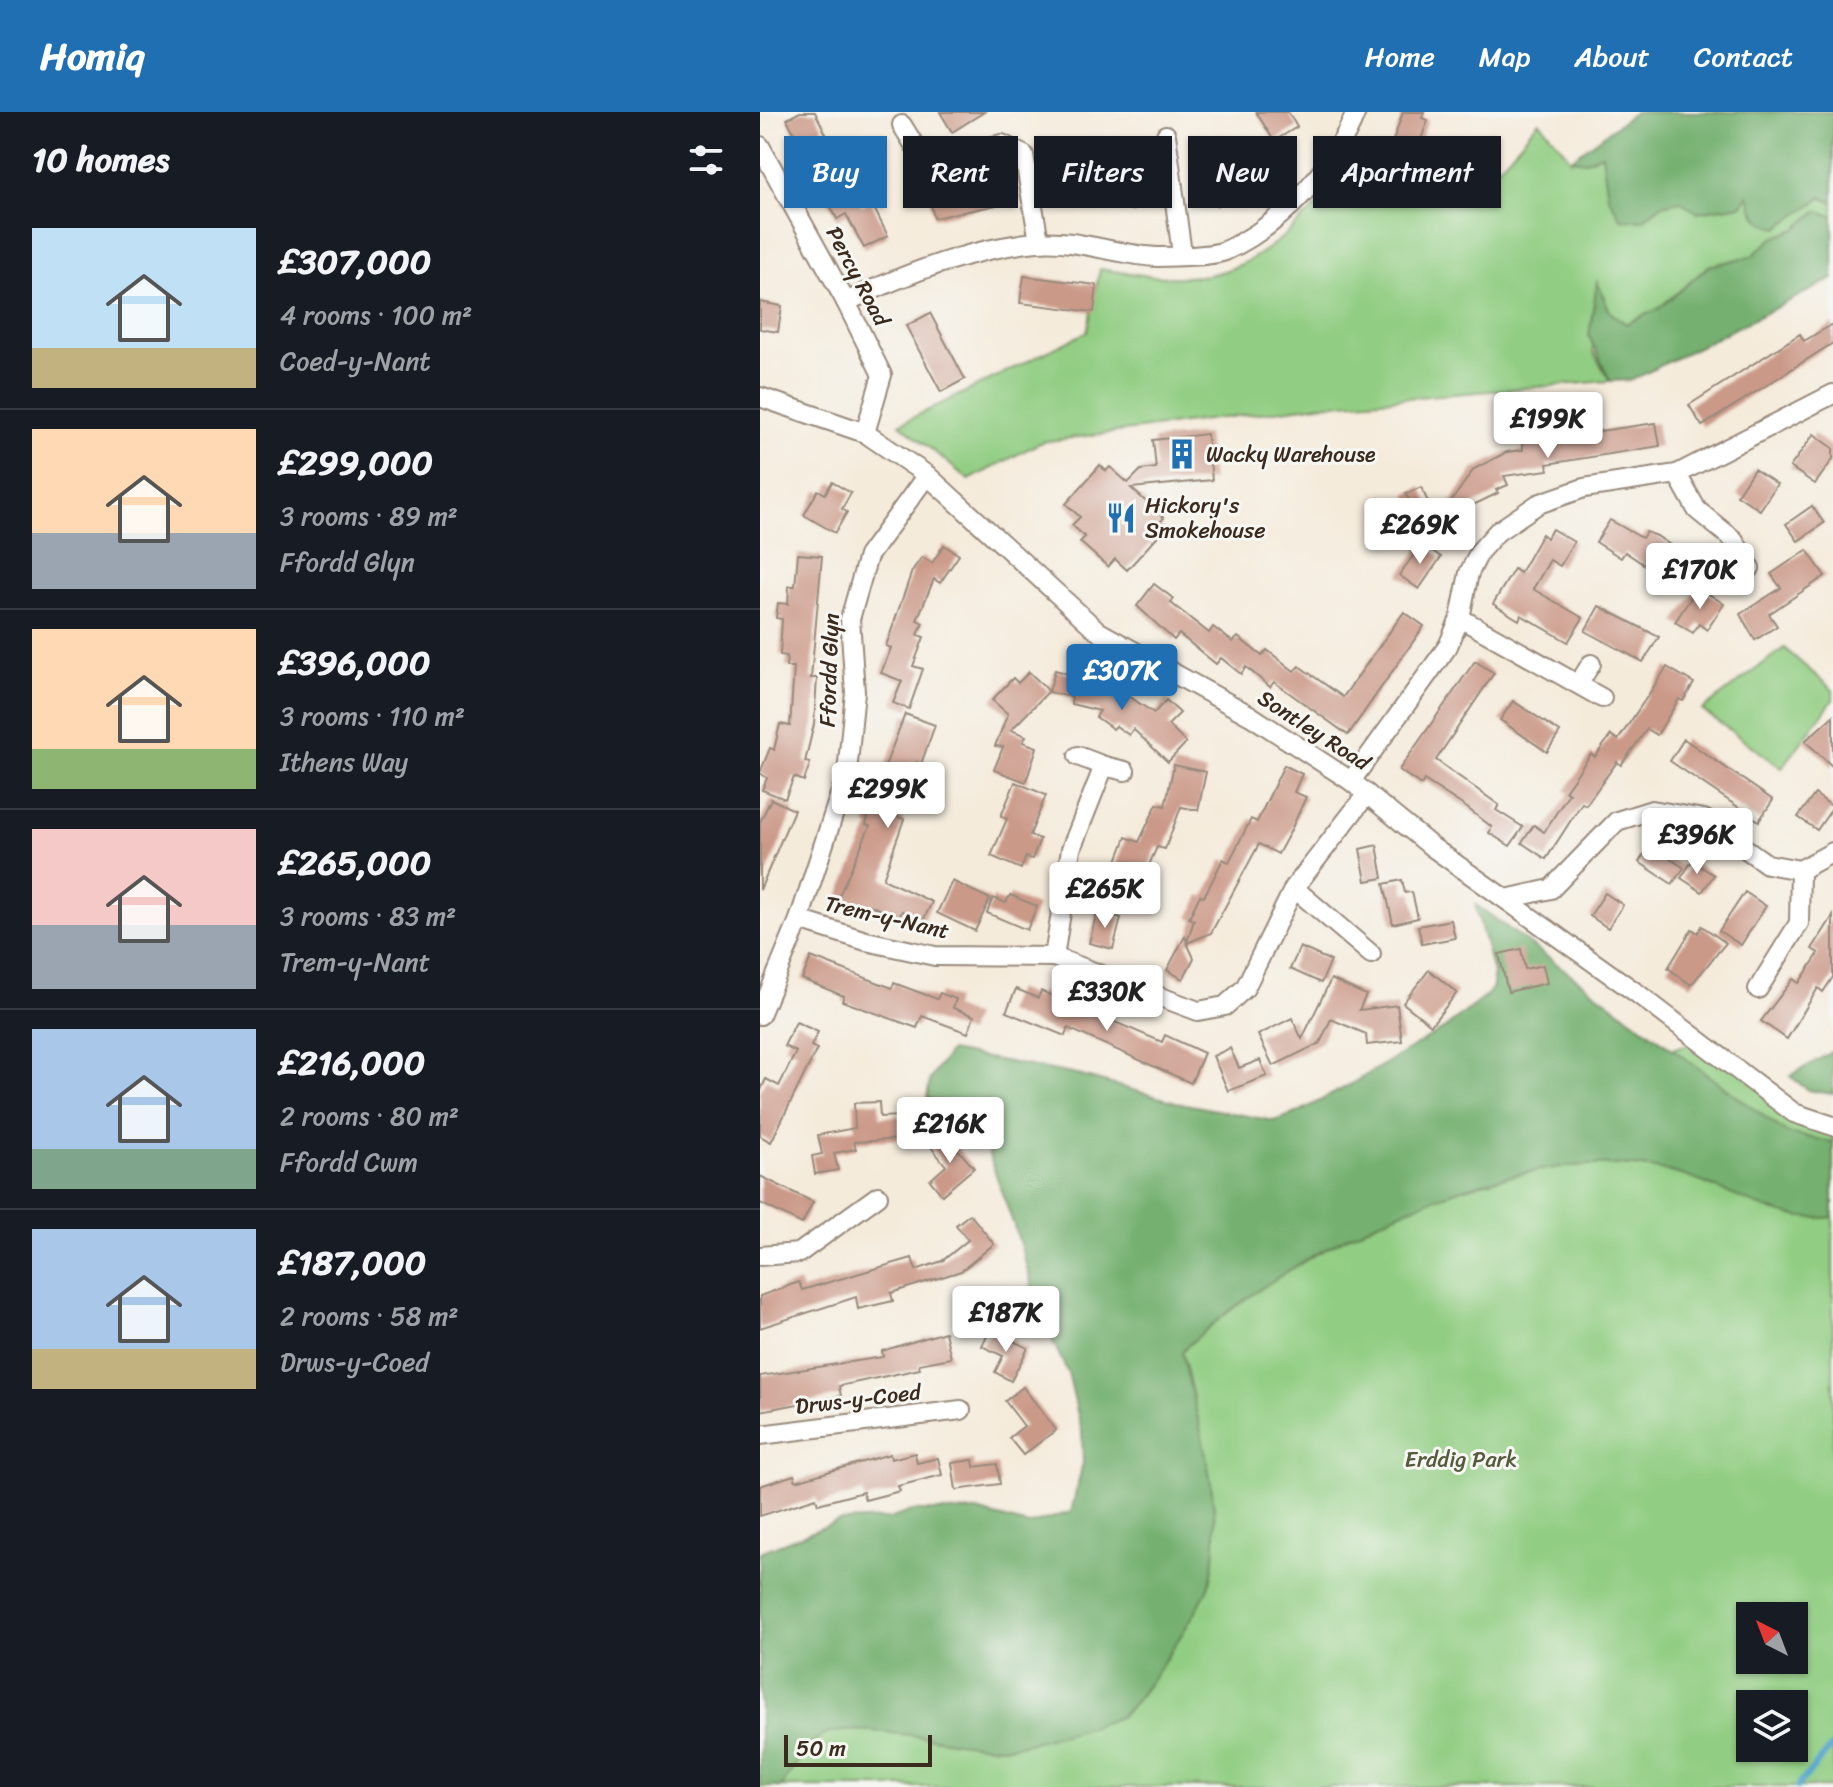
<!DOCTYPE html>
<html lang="en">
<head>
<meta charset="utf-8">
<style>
  :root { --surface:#171b24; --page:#20242c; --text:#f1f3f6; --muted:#9ea1a6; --line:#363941; --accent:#1f6fb2 }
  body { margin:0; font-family:Sriracha,sans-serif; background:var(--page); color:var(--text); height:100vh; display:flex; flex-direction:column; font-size:30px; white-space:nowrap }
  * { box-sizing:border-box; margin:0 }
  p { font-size:26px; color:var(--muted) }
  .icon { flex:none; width:44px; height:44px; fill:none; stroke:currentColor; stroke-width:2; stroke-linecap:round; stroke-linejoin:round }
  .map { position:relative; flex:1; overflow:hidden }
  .details { display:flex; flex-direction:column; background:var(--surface); width:760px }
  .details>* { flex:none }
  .top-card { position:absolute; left:24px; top:24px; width:760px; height:72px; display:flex; gap:16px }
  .needle { width:52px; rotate:318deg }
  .buttons { position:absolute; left:976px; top:1490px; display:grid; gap:16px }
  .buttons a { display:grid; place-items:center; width:72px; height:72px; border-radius:0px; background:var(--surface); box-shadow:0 2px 6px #0004; font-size:40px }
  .scale { position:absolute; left:24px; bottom:20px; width:148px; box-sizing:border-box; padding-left:8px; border:4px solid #3b2a1e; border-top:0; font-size:22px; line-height:28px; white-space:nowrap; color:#3b2a1e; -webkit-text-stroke:6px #f6f6f2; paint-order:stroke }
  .price { position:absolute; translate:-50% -68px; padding:0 18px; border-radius:8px; background:#fff; color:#222; font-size:26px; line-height:52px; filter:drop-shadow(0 2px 4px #0008) }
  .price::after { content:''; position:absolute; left:50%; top:48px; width:24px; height:18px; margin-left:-12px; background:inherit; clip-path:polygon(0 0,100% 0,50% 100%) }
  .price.selected { background:var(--accent); color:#fff }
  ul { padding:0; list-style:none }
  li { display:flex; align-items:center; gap:24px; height:200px; padding:0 32px }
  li+li { border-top:2px solid var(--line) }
  li span { display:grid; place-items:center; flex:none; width:224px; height:160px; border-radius:0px; color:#555 }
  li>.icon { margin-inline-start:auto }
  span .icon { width:96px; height:96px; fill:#fffc; stroke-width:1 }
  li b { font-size:34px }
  h2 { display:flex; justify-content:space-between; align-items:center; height:96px; padding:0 32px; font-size:34px }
  .tag { padding:0 28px; border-radius:0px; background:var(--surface); box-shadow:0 2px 6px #0004; font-size:28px; line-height:72px }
  .tag.selected { background:var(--accent); color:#fff }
  header { display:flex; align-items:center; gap:48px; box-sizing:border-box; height:112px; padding:0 40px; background:var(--accent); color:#fff }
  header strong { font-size:38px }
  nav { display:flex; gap:44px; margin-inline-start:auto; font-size:28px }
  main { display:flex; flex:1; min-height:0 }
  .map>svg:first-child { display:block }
</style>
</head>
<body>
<header>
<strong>Homiq</strong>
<nav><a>Home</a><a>Map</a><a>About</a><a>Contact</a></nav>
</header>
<main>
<section class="details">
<h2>10 homes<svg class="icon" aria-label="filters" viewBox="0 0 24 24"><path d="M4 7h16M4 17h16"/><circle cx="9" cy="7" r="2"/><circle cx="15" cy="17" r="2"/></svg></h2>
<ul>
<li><span style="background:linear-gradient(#bfe0f5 75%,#c2b280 0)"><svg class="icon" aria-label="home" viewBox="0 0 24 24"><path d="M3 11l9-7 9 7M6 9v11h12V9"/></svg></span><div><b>£307,000</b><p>4 rooms · 100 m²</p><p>Coed-y-Nant</p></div></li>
<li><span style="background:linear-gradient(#ffd9b3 65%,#9aa5b1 0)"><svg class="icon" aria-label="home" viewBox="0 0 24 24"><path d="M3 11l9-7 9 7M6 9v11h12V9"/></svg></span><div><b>£299,000</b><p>3 rooms · 89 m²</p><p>Ffordd Glyn</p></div></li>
<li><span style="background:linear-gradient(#ffd9b3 75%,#8fb573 0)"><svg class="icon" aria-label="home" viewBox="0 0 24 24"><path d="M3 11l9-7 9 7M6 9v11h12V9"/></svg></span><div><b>£396,000</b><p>3 rooms · 110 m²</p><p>Ithens Way</p></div></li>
<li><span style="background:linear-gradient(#f6c9c9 60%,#9aa5b1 0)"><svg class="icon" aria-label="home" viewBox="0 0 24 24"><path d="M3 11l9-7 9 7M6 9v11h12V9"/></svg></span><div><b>£265,000</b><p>3 rooms · 83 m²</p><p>Trem-y-Nant</p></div></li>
<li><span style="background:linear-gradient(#a9c7e8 75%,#7fa58c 0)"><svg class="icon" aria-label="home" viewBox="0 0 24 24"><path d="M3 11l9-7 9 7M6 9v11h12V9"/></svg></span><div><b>£216,000</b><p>2 rooms · 80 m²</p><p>Ffordd Cwm</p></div></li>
<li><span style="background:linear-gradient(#a9c7e8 75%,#c2b280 0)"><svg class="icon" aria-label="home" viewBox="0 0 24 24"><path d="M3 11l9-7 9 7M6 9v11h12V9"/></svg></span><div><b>£187,000</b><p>2 rooms · 58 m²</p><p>Drws-y-Coed</p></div></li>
</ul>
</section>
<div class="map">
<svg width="1073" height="1675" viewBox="0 0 1073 1675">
  <rect width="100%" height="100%" fill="#f6f6f2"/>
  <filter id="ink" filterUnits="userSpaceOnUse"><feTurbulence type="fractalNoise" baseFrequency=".0125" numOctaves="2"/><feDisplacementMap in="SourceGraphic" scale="16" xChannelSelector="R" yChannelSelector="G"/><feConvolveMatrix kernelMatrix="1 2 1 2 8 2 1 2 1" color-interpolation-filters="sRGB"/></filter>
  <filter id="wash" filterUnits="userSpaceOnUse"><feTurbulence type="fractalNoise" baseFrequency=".006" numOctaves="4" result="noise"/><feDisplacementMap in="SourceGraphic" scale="32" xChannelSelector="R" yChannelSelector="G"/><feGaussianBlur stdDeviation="1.8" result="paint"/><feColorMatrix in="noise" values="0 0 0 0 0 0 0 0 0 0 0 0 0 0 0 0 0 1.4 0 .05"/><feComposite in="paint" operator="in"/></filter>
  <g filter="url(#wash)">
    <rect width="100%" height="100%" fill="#f5ebdb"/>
    <g fill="#91cd82" stroke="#667c50" stroke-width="2" fill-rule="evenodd">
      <path d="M779,9L811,47L842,42L848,84L883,108L901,93L921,88L937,100L960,96L988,81C993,102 997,111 1018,115L1063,85L1073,91V104L1057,99L1036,117L1013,126L992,144L949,154L898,197L866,212L850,200L838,172L833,240L850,269L560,293L281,330L209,368L140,312L327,220L340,157C382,163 434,173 475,155C520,136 555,94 590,61C636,79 696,95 737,56C752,42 765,25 779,9Z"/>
      <polygon points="1024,536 1073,578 1073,588 1022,656 942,598"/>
      <path d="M941,928L1034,1001L1073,1014V1675H0V1567L344,1488L472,1074ZM990,1504H1034V1548H990ZM990,1592H1034V1636H990Z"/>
    </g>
    <g fill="#74b070" stroke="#586d47" stroke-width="2">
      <path d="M875,0H1073V91L1062,85L1018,116C997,111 994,102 988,83L982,93L937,100L920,89L901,93L883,108L861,107L848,84L842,42L826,49L811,47Z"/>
      <polygon points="1057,99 1073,104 1073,167 872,268 850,269 829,224 837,170 850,200 866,212 898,197 949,154 992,144 1013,126 1036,117"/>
      <path d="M715,792L1027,1021L1073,1030V1105C1013,1113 963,1071 906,1059C749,1025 534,1135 422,1239C437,1307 466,1398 451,1467C445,1491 380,1589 361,1604C354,1609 256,1636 244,1635C202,1635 91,1605 58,1626C44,1635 31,1662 21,1675H0V1440L79,1409L129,1407L152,1399H217L268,1413L311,1400L323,1351L322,1320L308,1261L280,1202L260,1131L222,1023L190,992L167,986L170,967L190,939L318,963L420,991L514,1009L537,1001L586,975L685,916L727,883L733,875V861Z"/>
      <polygon points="1073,939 1073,982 1048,978 1030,964"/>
    </g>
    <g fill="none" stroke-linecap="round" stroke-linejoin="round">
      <polyline stroke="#50a3cc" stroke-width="6" points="1037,1675 1073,1633"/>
    </g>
    <g id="blocks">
      <g fill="#cb9988">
        <polygon points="40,0 55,0 102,94 111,90 128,124 104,136 86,102 77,107 27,7"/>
        <polygon points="180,0 224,0 192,20"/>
        <polygon points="496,0 528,0 537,15 514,29"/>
        <polygon points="643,0 664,0 662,6 668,8 655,44 631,35"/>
        <polygon points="506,32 520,55 457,94 443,71"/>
        <polygon points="305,59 377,72 373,98 300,86"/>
        <polygon points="241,64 247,91 174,106 168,80"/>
        <polygon points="264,164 337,173 334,200 260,191"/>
        <polygon points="0,190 22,194 18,220 0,217"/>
        <polygon points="170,201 205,267 181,280 146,214"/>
        <polygon points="1073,212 1073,231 942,314 929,293 1040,222 1044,229"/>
        <polygon points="896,311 900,334 787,352 788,358 744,364 748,373 736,378 738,381 676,411 714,357 747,340 763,338 762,330"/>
        <polygon points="447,322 452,368 371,376 404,406 398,412 404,417 367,458 355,447 348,455 320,430 325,425 312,413 320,405 306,392 340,353 346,359 350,355 368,371 381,358 396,356 393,328"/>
        <polygon points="1054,322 1073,336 1073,347 1055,372 1030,355"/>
        <polygon points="994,357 1017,372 1000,398 977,383"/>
        <polygon points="72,370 91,381 82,397 87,400 75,421 44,403 58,378 65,382"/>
        <polygon points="661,375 669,392 654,399 646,382"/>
        <polygon points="1052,394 1064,411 1038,429 1026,412"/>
        <polygon points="850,408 882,426 886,420 897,424 936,451 919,476 865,440 861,446 836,430"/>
        <polygon points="792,417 814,430 800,454 790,448 773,477 823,506 808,530 761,503 759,508 733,492 754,457 760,461 782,422 787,426"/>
        <polygon points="662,432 681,445 659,477 639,463"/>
        <polygon points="184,433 199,443 180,471 174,467 157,508 163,511 158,523 164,525 153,554 163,557 149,597 133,591 142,569 121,561 131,536 126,534 152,459 162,445 172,451"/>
        <polygon points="1047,438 1065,464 1009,502 1017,514 995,528 980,502 1021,476 1011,462"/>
        <polygon points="38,442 62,444 51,566 57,566 54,612 45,650 50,651 44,669 34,665 25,687 2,678 7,666 0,661 10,636 14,638 20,612 30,614 34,555 26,555 27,544 20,543 22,507 16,506 18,491 28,492 29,474 35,474"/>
        <polygon points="394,472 414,487 411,491 449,521 453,515 473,530 478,525 502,544 507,538 534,559 539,554 583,585 644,500 664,514 588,623 514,570 510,575 486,555 481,562 461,546 456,552 419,522 414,528 377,494"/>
        <polygon points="938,475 964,492 947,518 939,512 933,521 915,510"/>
        <polygon points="839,494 899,525 883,550 825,519"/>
        <polygon points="715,549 734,561 676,648 739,693 736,698 763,715 750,734 729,721 732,715 707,696 664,668 661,673 639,658"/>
        <polygon points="907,555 934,571 923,589 919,587 897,623 887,617 861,653 857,650 826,693 822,691 786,747 762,731 774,713 784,720 809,681 805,679 831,642 835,645 851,623 858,628"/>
        <polygon points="295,558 353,574 394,601 406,588 420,601 408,613 426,631 408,650 373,617 369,623 356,614 353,617 336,605 340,599 311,592 312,585 289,580"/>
        <polygon points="269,560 289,579 251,618 266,624 263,630 277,635 266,670 234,658 243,635 235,634 248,602 232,588 253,566 258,571"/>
        <polygon points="753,589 800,620 787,640 740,608"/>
        <polygon points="145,602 175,613 161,652 156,650 136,704 144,707 123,767 172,790 163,809 142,799 139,806 110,793 107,801 77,788 110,714 106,713 112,688"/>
        <polygon points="1073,604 1073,655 1045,629"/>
        <polygon points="924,627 1013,688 999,709 910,649"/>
        <polygon points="414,653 446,660 438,698 421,695 405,737 397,735 375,784 348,773 366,725 379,730 397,692 405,694"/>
        <polygon points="524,653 542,662 534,680 546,685 531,718 518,742 499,732 451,821 427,831 434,846 423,867 407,858 425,824 427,830 434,808 429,806 440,783 444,785 463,747 469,750 491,707 497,710"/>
        <polygon points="255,670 286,683 270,723 280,727 272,747 266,745 261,757 231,744 247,707 241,704"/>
        <polygon points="1055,682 1073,695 1057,718 1038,705"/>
        <polygon points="11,687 34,698 0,778 0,710"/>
        <polygon points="617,733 623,766 606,769 600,737"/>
        <polygon points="890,733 924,756 912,772 879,750"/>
        <polygon points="932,749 954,763 942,780 921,766"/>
        <polygon points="642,768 645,781 652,780 658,806 633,812 624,772"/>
        <polygon points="192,769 230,787 215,819 177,801"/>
        <polygon points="985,780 1006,794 981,833 959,819"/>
        <polygon points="845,781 863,793 848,816 830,804"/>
        <polygon points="250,783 277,794 267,818 227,801 233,786 246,791"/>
        <polygon points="337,800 361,806 353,837 329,831"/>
        <polygon points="1073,804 1073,865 1063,880 1058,876 1027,927 1001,909 1033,867 1039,871 1059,841 1052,837"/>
        <polygon points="691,808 695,826 662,832 658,814"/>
        <polygon points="942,814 966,831 931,873 908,856 932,817 938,821"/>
        <polygon points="540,835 571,849 561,871 530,857"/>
        <polygon points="761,837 765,857 783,853 787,871 748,880 739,842"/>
        <polygon points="51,845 132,876 134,871 177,887 180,881 196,887 193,896 214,904 208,921 162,904 157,916 82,889 84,884 42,867"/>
        <polygon points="669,858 697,881 671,913 643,891"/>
        <polygon points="571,867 606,883 599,898 637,893 642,929 607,933 606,922 571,907 560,931 513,954 498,923 532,906 542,927"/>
        <polygon points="256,877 278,886 281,879 402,930 405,923 444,941 431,971 308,916 305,924 246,900"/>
        <polygon points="36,910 58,920 51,934 57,937 11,1030 0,1024 0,980 6,967 19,974 36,940 24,934"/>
        <polygon points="470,936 479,956 500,948 507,964 468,979 453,944"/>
        <polygon points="119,990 120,1005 142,1004 143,1027 94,1030 96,1037 74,1041 78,1058 55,1062 52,1044 62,1042 58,1023 95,1016 94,991"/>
        <polygon points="185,1023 214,1056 182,1083 170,1068 186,1054 171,1035"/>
        <polygon points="0,1064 53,1090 42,1112 0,1091"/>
        <polygon points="210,1102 234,1132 201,1159 131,1181 133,1189 98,1197 96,1185 0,1216 0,1184 39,1170 42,1178 152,1146 156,1158 182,1149 208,1128 196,1113"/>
        <polygon points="230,1218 268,1236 251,1269 235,1260 243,1244 222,1234"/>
        <polygon points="185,1220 191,1246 159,1252 160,1257 79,1274 81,1284 0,1299 0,1264 123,1245 122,1239"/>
        <polygon points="263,1275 296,1318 263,1343 249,1326 264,1314 245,1289"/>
        <polygon points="155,1341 157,1351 178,1346 182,1363 138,1374 140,1379 105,1388 103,1380 58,1392 56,1386 0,1404 0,1374 34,1363 36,1369 130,1342 131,1347"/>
        <polygon points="213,1348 214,1355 237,1352 240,1372 196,1378 192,1351"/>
      </g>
    </g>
  </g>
  <g filter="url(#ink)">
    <use href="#blocks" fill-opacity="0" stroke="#988a7c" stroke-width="2"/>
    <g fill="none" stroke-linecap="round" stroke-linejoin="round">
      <g stroke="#988a7c" stroke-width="22">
        <g id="street">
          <polyline points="142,13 164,49 242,32 264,43 279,129"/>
          <polyline points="406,23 422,142"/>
          <polyline points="0,34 86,190 122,263 105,321"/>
          <path d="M86,190C146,161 211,136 277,130C317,126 359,144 398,145C413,145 453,144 465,139C521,114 574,56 596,0"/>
          <polyline points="0,285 105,321 167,363 339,520 491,604 591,669 672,735 878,882 1034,1001 1073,1014"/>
          <polyline points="917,362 937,398 974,428 990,456"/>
          <polyline points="700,506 842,586"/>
          <polyline points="819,571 831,552"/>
          <polyline points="344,654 365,659"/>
          <polyline points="591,669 688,534 700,506 709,461 720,439 737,420 778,392 824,376 917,362 1073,282"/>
          <polyline points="534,776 611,842"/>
          <polyline points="746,787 791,777 857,709 892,698 944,707 1007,752 1040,758 1073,740"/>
          <polyline points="39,808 106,829 175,844 294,845 438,899 465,894 485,876 534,776 607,682"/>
          <polyline points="294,845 311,737 344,654 318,644"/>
          <polyline points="998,877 1039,811 1040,758"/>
          <polyline points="0,903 39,808 87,661 95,580 90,507 108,444 167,363"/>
          <polyline points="0,1144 39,1141 118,1084"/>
          <polyline points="0,1323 201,1298"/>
        </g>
      </g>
      <use href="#street" stroke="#fff" stroke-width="18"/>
    </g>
  </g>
  <defs>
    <g id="building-bare" transform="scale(2.4)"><path d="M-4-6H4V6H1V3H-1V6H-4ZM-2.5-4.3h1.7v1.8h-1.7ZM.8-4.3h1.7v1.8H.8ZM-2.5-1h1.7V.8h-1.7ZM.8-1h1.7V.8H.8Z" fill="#1f6fb2" stroke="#f6f6f2" stroke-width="2.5" paint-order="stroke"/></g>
    <g id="restaurant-bare" transform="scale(2.4)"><path d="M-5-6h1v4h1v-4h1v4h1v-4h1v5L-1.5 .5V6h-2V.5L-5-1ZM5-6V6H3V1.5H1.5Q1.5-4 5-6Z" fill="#1f6fb2" stroke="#f6f6f2" stroke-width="2.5" paint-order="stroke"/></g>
  </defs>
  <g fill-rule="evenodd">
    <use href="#building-bare" x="422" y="342"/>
    <use href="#restaurant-bare" x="361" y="406"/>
  </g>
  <g text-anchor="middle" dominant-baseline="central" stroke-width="6" stroke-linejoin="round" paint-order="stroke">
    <g font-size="22" fill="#3b2a1e" stroke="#f6f6f2">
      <text transform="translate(98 164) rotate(62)">Percy Road</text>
      <text transform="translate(69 558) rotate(-88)">Ffordd Glyn</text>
      <text transform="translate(554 618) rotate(33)">Sontley Road</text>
      <text transform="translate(127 805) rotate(13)">Trem-y-Nant</text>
      <text transform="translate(98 1287) rotate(-7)">Drws-y-Coed</text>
    </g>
    <g font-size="22" fill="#3b2a1e" stroke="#f6f6f2" text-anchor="start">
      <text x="446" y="342">Wacky Warehouse</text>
      <text x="385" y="393">Hickory's<tspan x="385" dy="25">Smokehouse</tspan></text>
    </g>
    <g font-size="22" fill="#555b3c" stroke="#f6f6f2">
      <text x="701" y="1347">Erddig Park</text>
    </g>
  </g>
</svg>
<div class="buttons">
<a><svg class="needle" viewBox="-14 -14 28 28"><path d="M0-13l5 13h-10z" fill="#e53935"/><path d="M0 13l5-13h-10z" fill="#9ea1a6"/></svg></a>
<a><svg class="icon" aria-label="layers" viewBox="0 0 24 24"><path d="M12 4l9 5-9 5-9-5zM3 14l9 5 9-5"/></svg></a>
</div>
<div class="scale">50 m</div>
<b class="price" style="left:788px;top:348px">£199K</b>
<b class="price" style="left:660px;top:454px">£269K</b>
<b class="price" style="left:940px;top:499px">£170K</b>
<b class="price selected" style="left:362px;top:600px">£307K</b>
<b class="price" style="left:128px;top:718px">£299K</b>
<b class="price" style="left:937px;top:764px">£396K</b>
<b class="price" style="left:345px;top:818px">£265K</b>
<b class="price" style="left:347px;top:921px">£330K</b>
<b class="price" style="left:190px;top:1053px">£216K</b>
<b class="price" style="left:246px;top:1242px">£187K</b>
<div class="top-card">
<a class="tag selected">Buy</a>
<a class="tag">Rent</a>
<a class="tag">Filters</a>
<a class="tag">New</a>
<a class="tag">Apartment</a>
</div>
</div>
</main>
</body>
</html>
